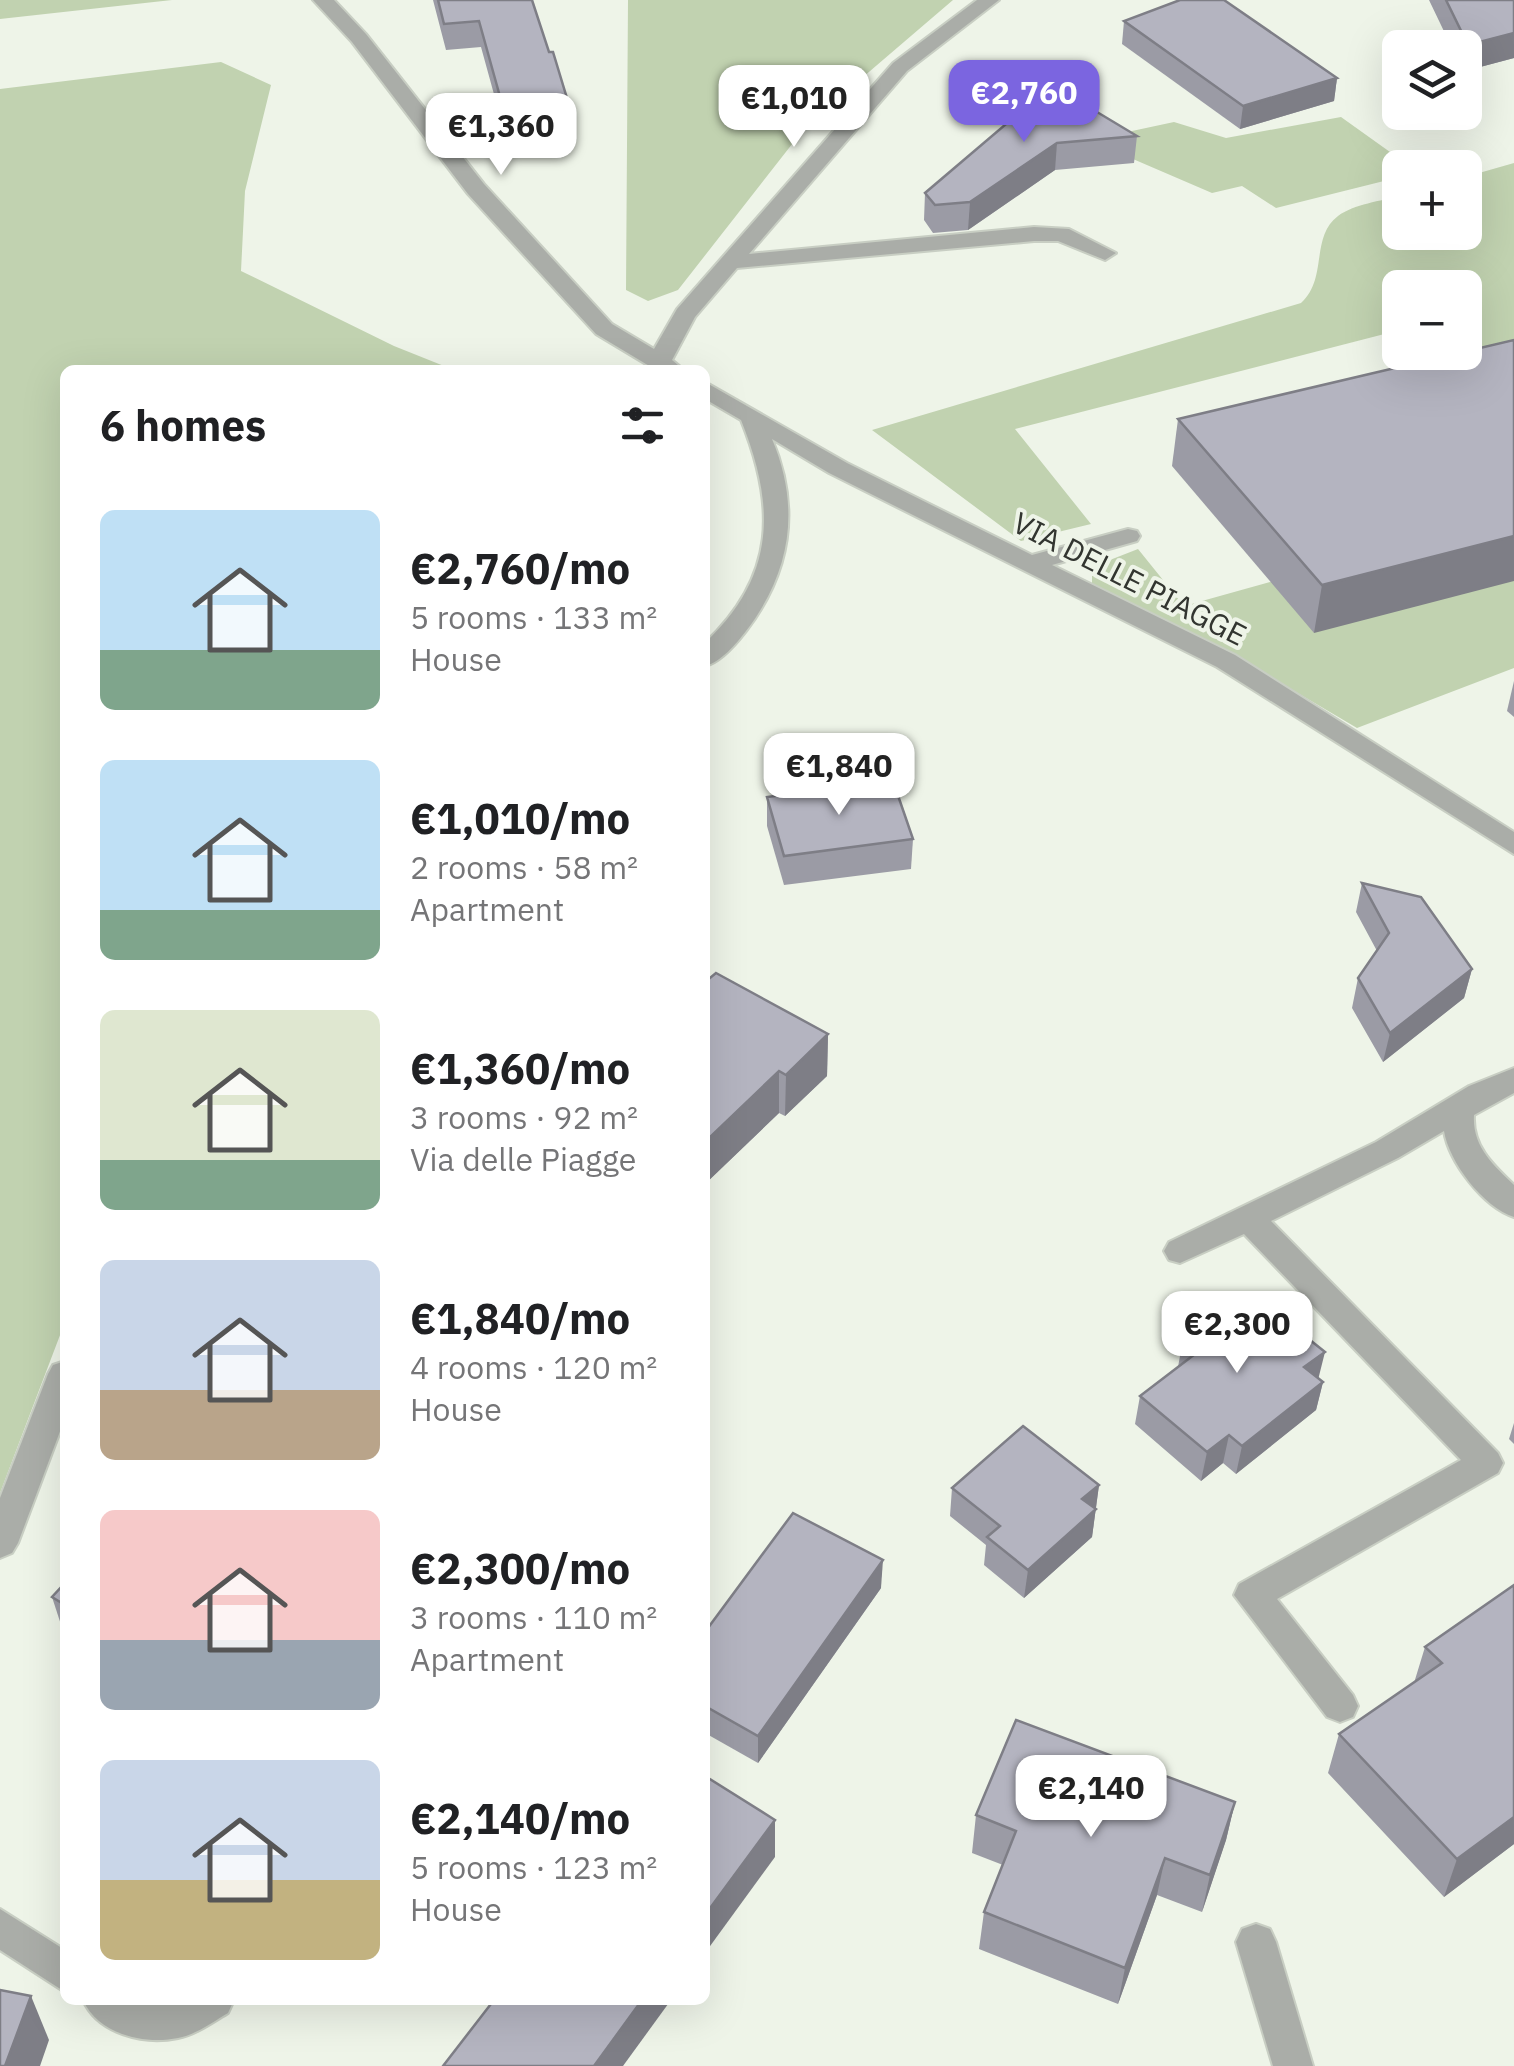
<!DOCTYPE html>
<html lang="en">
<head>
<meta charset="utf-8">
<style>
  :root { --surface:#fff; --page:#f6f6f6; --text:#202124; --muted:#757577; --accent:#7b65e0 }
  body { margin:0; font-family:"IBM Plex Sans",sans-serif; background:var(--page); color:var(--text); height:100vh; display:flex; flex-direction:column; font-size:38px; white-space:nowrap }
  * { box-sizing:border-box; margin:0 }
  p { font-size:32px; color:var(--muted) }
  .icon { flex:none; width:55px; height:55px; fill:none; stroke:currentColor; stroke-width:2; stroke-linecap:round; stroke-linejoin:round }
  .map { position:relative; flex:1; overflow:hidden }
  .sheet { position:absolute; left:60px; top:365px; width:650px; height:1640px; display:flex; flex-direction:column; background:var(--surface); border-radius:15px; box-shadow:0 10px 40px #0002 }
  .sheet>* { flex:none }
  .controls { position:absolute; left:1382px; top:30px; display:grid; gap:20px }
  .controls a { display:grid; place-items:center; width:100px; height:100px; border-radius:15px; background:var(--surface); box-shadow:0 10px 40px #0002; font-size:50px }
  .price { position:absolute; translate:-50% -85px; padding:0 22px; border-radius:20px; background:#fff; color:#222; font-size:32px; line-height:65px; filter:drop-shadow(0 2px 5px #0008) }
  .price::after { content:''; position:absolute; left:50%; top:60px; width:30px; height:22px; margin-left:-15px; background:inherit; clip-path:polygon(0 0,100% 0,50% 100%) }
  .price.on { background:var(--accent); color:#fff }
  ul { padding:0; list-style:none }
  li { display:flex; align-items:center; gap:30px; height:250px; padding:0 40px }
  li span { display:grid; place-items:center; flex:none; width:280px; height:200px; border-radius:15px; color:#555 }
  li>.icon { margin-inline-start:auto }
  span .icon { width:120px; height:120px; fill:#fffc; stroke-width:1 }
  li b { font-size:42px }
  h2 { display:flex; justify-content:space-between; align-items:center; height:120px; padding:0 40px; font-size:42px }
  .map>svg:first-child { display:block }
</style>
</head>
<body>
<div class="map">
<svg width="1514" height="2066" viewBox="0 0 1514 2066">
  <rect width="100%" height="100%" fill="#eef4e8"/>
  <g fill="#c1d2b0">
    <polygon points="0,0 172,0 0,19"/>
    <polygon points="628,0 953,0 807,125 678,290 648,301 626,290"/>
    <polygon points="221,62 271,85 245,191 241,271 394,346 454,370 65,370 65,1322 0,1493 0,89"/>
    <polygon points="1341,117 1411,167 1400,168 1400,177 1276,208 1242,186 1212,193 1112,150 1132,131 1174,122 1226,138"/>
    <path d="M1514,163V382L1460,381L1430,353L1465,352V288H1400V330L1015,429L1091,524L1021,541L872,430L1301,303C1328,279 1310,237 1338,216C1354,204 1381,201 1400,196V232H1465V177Z"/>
    <polygon points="1138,549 1184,606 1270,582 1514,581 1514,668 1357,728 1235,656 1092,585 1092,567"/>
  </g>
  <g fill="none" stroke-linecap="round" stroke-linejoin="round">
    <g stroke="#c8cec3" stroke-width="4">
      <g id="minor">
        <polygon points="313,0 334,0 366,34 484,184 612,324 654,349 677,309 893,63 977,0 999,0 907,71 749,254 1034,227 1069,229 1116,253 1105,260 1058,241 1034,241 737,268 695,317 672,360 684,370 656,370 596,334 468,194 352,42"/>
        <path d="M705,382L847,463L1032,555L1128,529L1137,531L1140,536L1137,541L1052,565L1235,655L1514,832V854L1217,667L829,473L772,439C801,508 791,572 746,631C736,644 721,662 705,666V643C776,576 776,507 741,420L705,399Z"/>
        <path d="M1514,1068V1093L1474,1115C1472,1146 1493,1165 1514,1185V1217C1483,1207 1449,1162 1444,1131L1398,1158L1271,1221L1498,1453L1503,1463L1498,1473L1277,1599L1353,1695L1358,1706L1353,1717L1340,1722L1327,1717L1234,1595L1239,1584L1461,1460L1244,1234L1180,1263L1169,1260L1164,1251L1169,1242L1376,1142L1469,1086Z"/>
        <polygon points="65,1361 65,1418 18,1543 12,1553 0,1558 0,1498 48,1374 53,1365"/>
        <polygon points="0,1909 65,1950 65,1992 0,1950"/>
        <polygon points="1256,1924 1270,1929 1276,1942 1313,2066 1273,2066 1236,1942 1242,1929"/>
        <path d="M83,2000H234L228,2013C213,2022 195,2035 178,2038C144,2045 98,2034 83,2000Z"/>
      </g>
    </g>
    <use href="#minor" fill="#aaada8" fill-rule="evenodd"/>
  </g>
  <g fill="#9b9ba5">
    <polygon points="433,0 532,0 549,52 569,105 570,132 506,138 481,47 446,50"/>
    <polygon points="1429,0 1514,0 1514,58 1465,71 1465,48 1452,48"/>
    <polygon points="1124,21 1337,78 1334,101 1240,129 1122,44"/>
    <polygon points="1052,85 1137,136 1134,163 1055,170 968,230 933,233 924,220 925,193"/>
    <polygon points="1514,340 1314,633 1172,466 1178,419"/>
    <polygon points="1514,681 1514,717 1507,711"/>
    <polygon points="767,797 913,839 911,869 784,885 767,826"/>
    <polygon points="1362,883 1472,969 1464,998 1383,1062 1352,1008 1358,978 1377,951 1356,912"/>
    <polygon points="705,982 828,1034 827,1076 785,1116 779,1113 705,1184"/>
    <polygon points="1182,1345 1319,1378 1323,1382 1316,1410 1236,1474 1223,1463 1201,1481 1135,1424 1140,1396 1178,1367"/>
    <polygon points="1514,1423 1514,1444 1509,1439"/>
    <polygon points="1099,1485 1092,1537 1024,1598 984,1565 986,1545 950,1516 952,1488"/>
    <polygon points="65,1583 65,1637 52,1597"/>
    <polygon points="1514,1585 1514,1844 1444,1897 1328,1773 1339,1734 1414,1683 1425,1647"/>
    <polygon points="881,1588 758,1763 705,1733 705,1632"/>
    <polygon points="1235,1802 1226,1840 1202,1912 1157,1895 1118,2004 979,1949 984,1912 1003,1865 972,1853 976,1815"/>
  </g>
  <g fill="#7e7e86">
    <polygon points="1514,33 1514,58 1465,71 1468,45"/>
    <polygon points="1337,78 1334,101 1240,129 1243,106"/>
    <polygon points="1057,143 1055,170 968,230 970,202"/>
    <polygon points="1514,536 1514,581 1314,633 1322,585"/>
    <polygon points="1472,969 1464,998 1383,1062 1390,1033"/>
    <polygon points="828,1034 827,1076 785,1116 786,1075"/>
    <polygon points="779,1071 779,1113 705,1184 705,1142"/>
    <polygon points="1325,1352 1318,1380 1304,1367"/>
    <polygon points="1323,1382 1316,1410 1236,1474 1242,1446"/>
    <polygon points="1229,1435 1223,1463 1201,1481 1207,1452"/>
    <polygon points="1099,1485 1092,1537 1024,1598 1028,1570 1082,1499"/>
    <polygon points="883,1560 881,1588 758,1763 758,1736"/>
    <polygon points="1235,1802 1226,1840 1202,1912 1210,1875"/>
    <polygon points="1514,1817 1514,1844 1444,1897 1457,1859"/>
    <polygon points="775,1820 775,1857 705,1953 705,1915"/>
    <polygon points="1165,1858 1157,1895 1118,2004 1125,1968"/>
    <polygon points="31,1996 49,2040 40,2066 5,2066"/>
    <polygon points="642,2000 671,2000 623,2066 594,2066"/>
  </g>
  <g fill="#b4b4c0" stroke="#7e7e86" stroke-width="2.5">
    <polygon points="438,0 532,0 549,52 553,52 569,105 504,111 479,21 444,24"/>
    <polygon points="1180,0 1224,0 1337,78 1243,106 1124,21"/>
    <polygon points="1446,0 1514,0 1514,33 1468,45"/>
    <polygon points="1052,85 1137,136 1057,143 970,202 935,205 925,193"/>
    <polygon points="1514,340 1514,536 1322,585 1178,419"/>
    <polygon points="893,781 913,839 784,856 767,797"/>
    <polygon points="1362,883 1421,897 1472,969 1390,1033 1358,978 1389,933"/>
    <polygon points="716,973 828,1034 786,1075 779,1071 705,1142 705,982"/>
    <polygon points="1251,1293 1325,1352 1304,1367 1323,1382 1242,1446 1229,1435 1207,1452 1140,1396 1195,1354 1182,1345"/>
    <polygon points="1023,1426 1099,1485 1082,1499 1096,1509 1028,1570 987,1537 1000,1526 952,1488"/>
    <polygon points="793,1513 883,1560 758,1736 705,1706 705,1632"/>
    <polygon points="65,1583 65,1605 52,1597"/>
    <polygon points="1514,1585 1514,1817 1457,1859 1339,1734 1442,1663 1425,1647"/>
    <polygon points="1016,1720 1235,1802 1210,1875 1165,1858 1125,1968 984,1912 1016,1831 976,1815"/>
    <polygon points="705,1776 775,1820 705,1915"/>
    <polygon points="0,1990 31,1996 5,2066 0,2066"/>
    <polygon points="494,2000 642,2000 594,2066 443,2066"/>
  </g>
  <g text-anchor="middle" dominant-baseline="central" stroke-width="8" stroke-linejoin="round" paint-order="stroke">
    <g font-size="30" fill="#323530" stroke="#eef4e8">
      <text transform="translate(1130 578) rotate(27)">VIA DELLE PIAGGE</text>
    </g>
  </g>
</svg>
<div class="controls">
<a><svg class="icon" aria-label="layers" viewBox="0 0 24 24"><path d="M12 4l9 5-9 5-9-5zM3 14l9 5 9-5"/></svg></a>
<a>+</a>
<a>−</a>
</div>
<b class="price on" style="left:1024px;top:145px">€2,760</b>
<b class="price" style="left:794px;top:150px">€1,010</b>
<b class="price" style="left:501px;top:178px">€1,360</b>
<b class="price" style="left:839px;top:818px">€1,840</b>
<b class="price" style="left:1237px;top:1376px">€2,300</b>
<b class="price" style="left:1091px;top:1840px">€2,140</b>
<section class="sheet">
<h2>6 homes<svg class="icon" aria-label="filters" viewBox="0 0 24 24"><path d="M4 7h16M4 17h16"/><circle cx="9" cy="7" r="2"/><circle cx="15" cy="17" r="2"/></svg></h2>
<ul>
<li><span style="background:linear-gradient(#bfe0f5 70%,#7fa58c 0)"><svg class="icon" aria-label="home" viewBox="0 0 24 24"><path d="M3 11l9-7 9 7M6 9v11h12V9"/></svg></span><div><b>€2,760/mo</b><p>5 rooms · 133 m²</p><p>House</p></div></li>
<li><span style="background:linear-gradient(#bfe0f5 75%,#7fa58c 0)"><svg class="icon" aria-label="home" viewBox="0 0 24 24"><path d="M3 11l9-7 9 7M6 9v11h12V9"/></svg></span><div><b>€1,010/mo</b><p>2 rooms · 58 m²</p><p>Apartment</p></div></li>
<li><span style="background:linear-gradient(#dfe7d0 75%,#7fa58c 0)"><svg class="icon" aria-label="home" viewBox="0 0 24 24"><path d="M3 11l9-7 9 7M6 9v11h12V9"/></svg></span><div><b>€1,360/mo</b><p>3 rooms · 92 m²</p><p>Via delle Piagge</p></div></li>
<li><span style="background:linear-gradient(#c9d6e8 65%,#b9a48a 0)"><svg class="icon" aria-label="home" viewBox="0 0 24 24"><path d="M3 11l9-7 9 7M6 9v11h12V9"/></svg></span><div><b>€1,840/mo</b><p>4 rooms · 120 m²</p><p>House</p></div></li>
<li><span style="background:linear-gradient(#f6c9c9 65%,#9aa5b1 0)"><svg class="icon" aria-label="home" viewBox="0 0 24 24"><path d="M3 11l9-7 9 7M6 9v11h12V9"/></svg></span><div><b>€2,300/mo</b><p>3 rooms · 110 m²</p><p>Apartment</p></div></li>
<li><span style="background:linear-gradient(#c9d6e8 60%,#c2b280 0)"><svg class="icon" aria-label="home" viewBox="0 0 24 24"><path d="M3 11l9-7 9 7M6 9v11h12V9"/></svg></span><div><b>€2,140/mo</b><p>5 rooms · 123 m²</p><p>House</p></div></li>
</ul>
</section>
</div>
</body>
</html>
